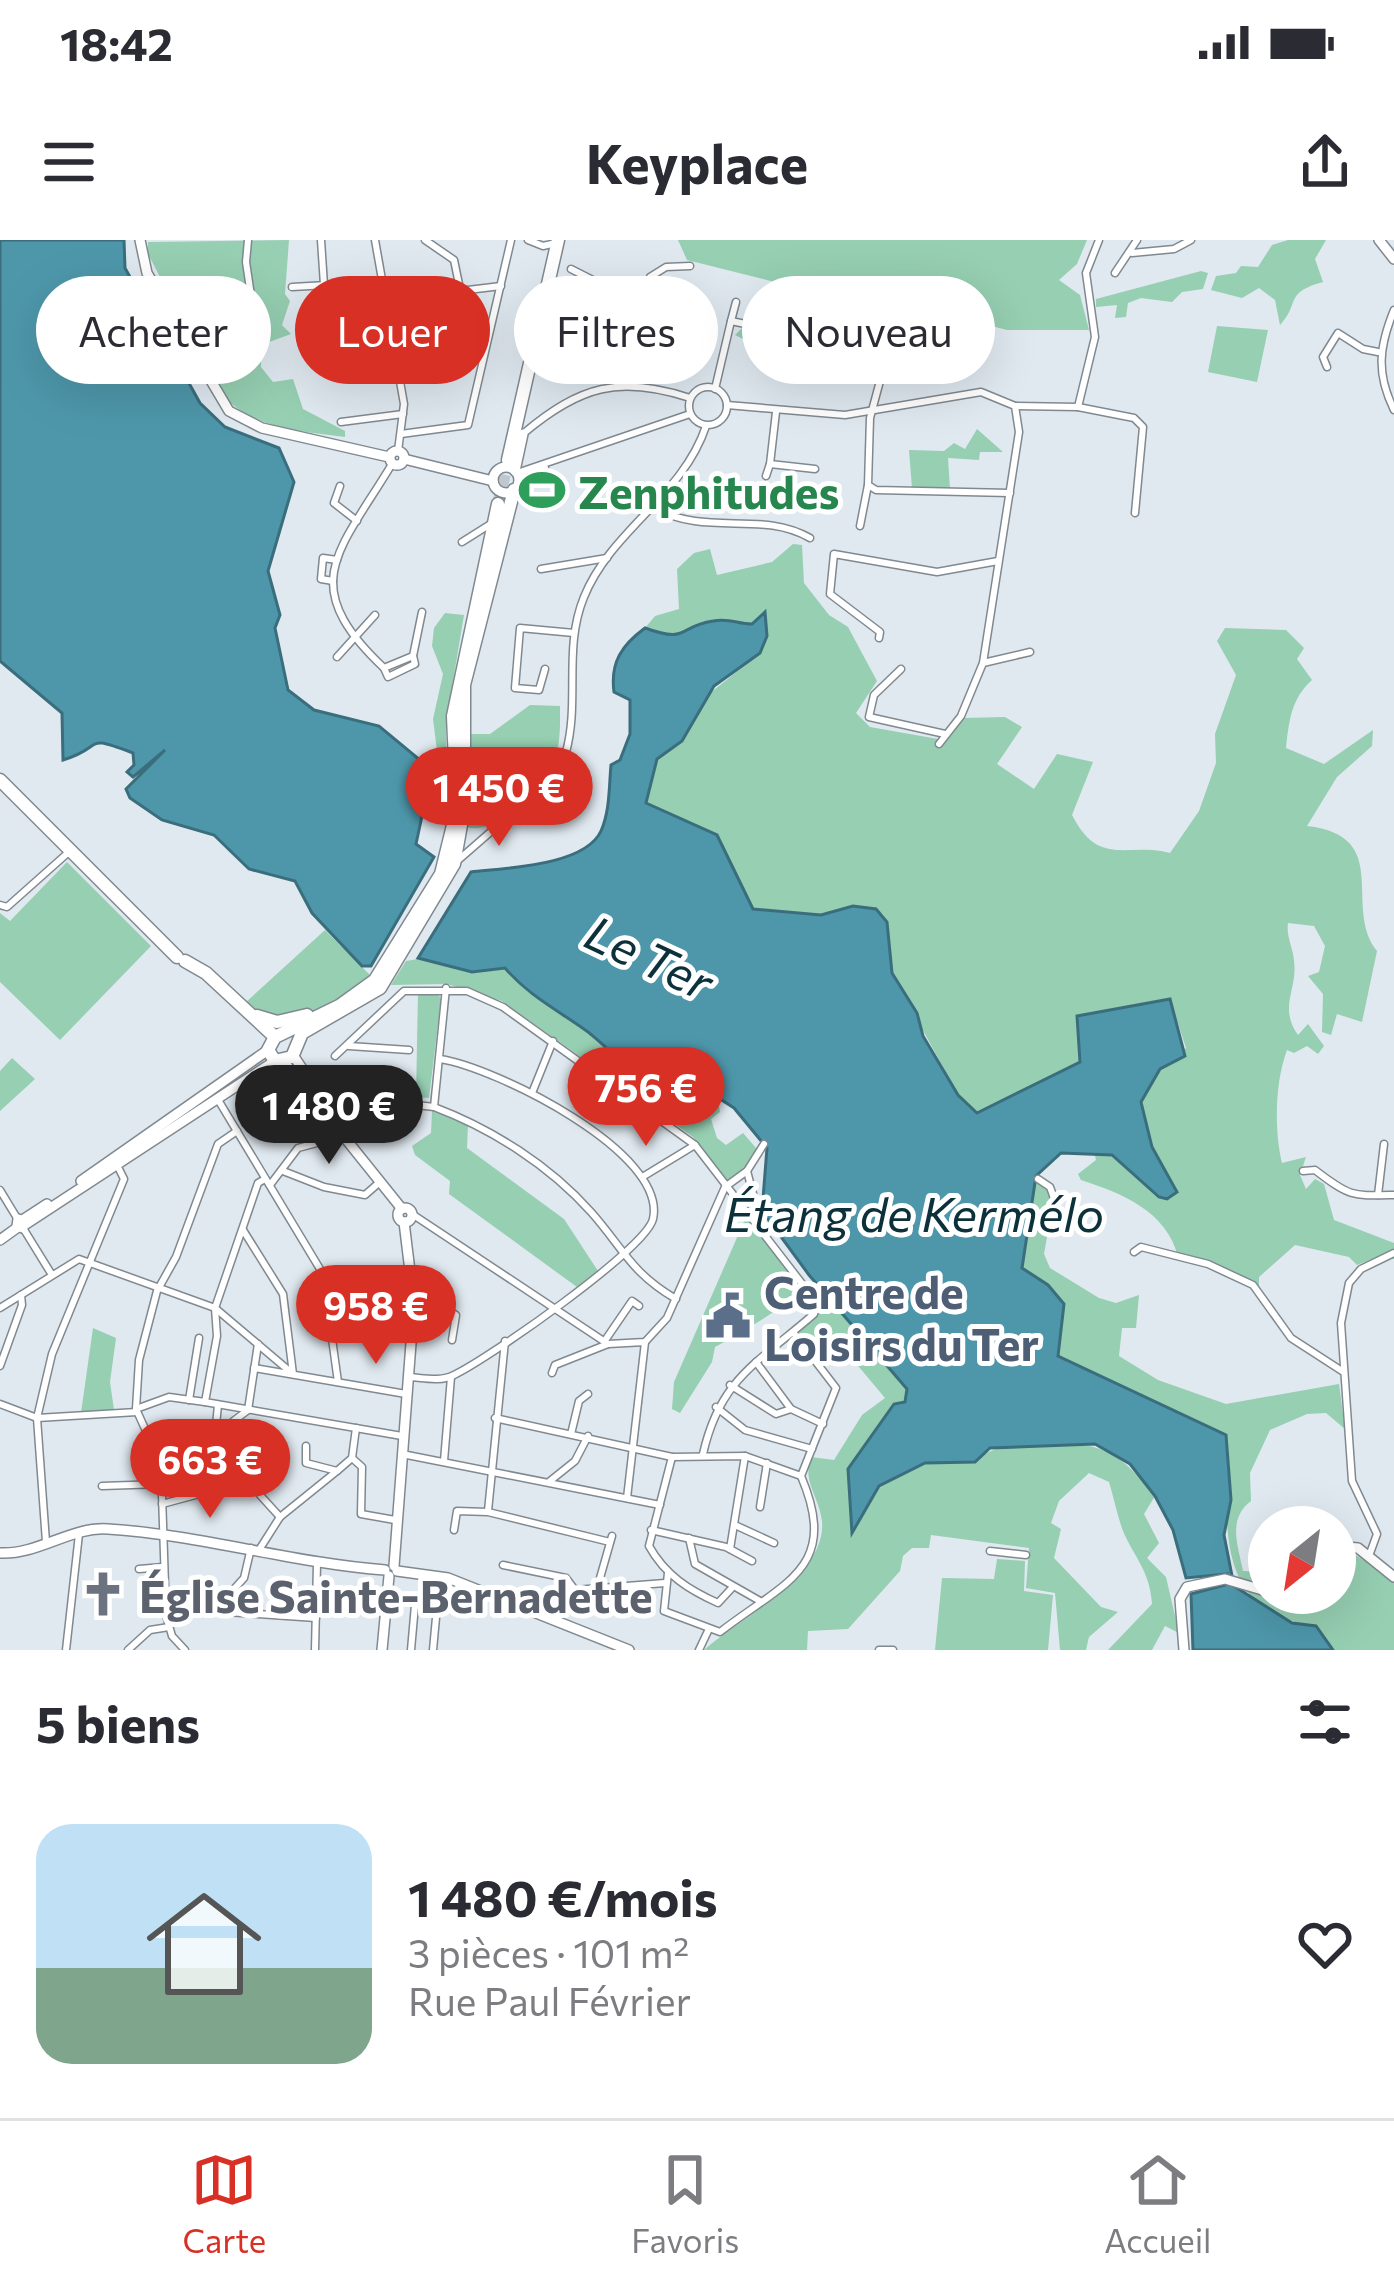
<!DOCTYPE html>
<html lang="fr">
<head>
<meta charset="utf-8">
<style>
  :root { --surface:#fff; --page:#f7f7f7; --text:#2b2b33; --muted:#7c7c81; --line:#e1e1e2; --accent:#d93025 }
  body { margin:0; font-family:Commissioner,sans-serif; background:var(--page); color:var(--text); height:100vh; display:flex; flex-direction:column; font-size:45px; white-space:nowrap }
  * { box-sizing:border-box; margin:0 }
  p { font-size:39px; color:var(--muted) }
  .icon { flex:none; width:66px; height:66px; fill:none; stroke:currentColor; stroke-width:2; stroke-linecap:round; stroke-linejoin:round }
  .map { position:relative; height:1410px; overflow:hidden }
  .panel { display:flex; flex-direction:column; background:var(--surface); flex:1 }
  .panel>* { flex:none }
  .banner { position:absolute; left:36px; top:36px; width:1323px; height:108px; display:flex; gap:24px }
  .needle { width:78px; rotate:210deg }
  .buttons { position:absolute; left:1248px; top:1266px; display:grid; gap:24px }
  .buttons a { display:grid; place-items:center; width:108px; height:108px; border-radius:50%; background:var(--surface); box-shadow:0 12px 48px #0002; font-size:60px }
  .price { position:absolute; translate:-50% -102px; padding:0 27px; border-radius:42px; background:var(--accent); color:#fff; font-size:39px; line-height:78px; filter:drop-shadow(0 3px 6px #0008) }
  .price::after { content:''; position:absolute; left:50%; top:72px; width:36px; height:27px; margin-left:-18px; background:inherit; clip-path:polygon(0 0,100% 0,50% 100%) }
  .price.selected { background:#222; color:#fff }
  ul { padding:0; list-style:none }
  li { display:flex; align-items:center; gap:36px; height:300px; padding:0 36px }
  li span { display:grid; place-items:center; flex:none; width:336px; height:240px; border-radius:36px; color:#555 }
  li>.icon { margin-inline-start:auto }
  span .icon { width:144px; height:144px; fill:#fffc; stroke-width:1 }
  li b { font-size:51px }
  h2 { display:flex; justify-content:space-between; align-items:center; height:144px; padding:0 36px; font-size:51px }
  .chip { padding:0 42px; border-radius:54px; background:var(--surface); box-shadow:0 12px 48px #0002; font-size:42px; line-height:108px }
  .chip.selected { background:var(--accent); color:#fff }
  .status { display:flex; justify-content:space-between; align-items:center; height:84px; padding:0 60px; background:var(--surface); direction:ltr }
  .status svg { height:33px; fill:currentColor }
  header { display:flex; justify-content:space-between; align-items:center; height:156px; padding:0 36px; background:var(--surface); font-size:54px; font-weight:700 }
  .tab-bar { display:flex; justify-content:space-around; align-items:center; height:168px; border-top:3px solid var(--line); background:var(--surface); font-size:33px; color:var(--muted) }
  .tab-bar a { display:grid; justify-items:center; gap:6px }
  .tab-bar .selected { color:var(--accent) }
  .map>svg:first-child { display:block }
</style>
</head>
<body>
<div class="status"><b>18:42</b><svg viewBox="0 0 49 12"><path d="M0 12V9h3v3zM5 12V6h3v6zM10 12V3h3v9zM15 12V0h3v12zM26 1h20v11H26zM47 4h2v5h-2z"/></svg></div>
<header><svg class="icon" aria-label="menu" viewBox="0 0 24 24"><path d="M4 6h16M4 12h16M4 18h16"/></svg>Keyplace<svg class="icon" aria-label="share" viewBox="0 0 24 24"><path d="M12 15V3M7 8l5-5 5 5M5 13v7h14v-7"/></svg></header>
<div class="map">
<svg width="1394" height="1410" viewBox="0 0 1394 1410">
  <rect width="100%" height="100%" fill="#e0e9f0"/>
  <g fill="#96cfb2">
    <path d="M289,0L285,54L290,61L282,85L291,94L261,105V127L273,142L293,139L303,169L345,191V197C299,191 254,189 221,154L148,14V2Z"/>
    <polygon points="678,0 1087,0 1077,24 1059,40 1080,55 1089,90 1007,90 904,63 870,66 687,20"/>
    <path d="M1288,0H1326L1315,19L1323,42C1283,53 1301,63 1280,85L1275,60L1259,48L1242,58L1211,50L1216,36L1236,33L1241,26L1258,27L1272,5Z"/>
    <polygon points="1201,31 1208,33 1203,49 1182,52 1172,62 1141,58 1128,63 1126,77 1115,78 1117,65 1096,67 1096,59"/>
    <polygon points="744,86 794,99 790,108 787,101 774,98 772,106 796,119 799,111 805,112 797,136 748,115 751,103 735,95"/>
    <polygon points="1217,86 1268,90 1257,142 1208,132"/>
    <polygon points="977,189 1003,212 980,212 979,220 948,218 950,249 912,248 909,210 944,211 954,203 965,209"/>
    <path d="M793,304L802,305L804,343L829,375L848,387L877,441L856,473L870,487L938,499L948,497L963,478L1005,477L1022,487L997,524L1034,549L1057,514L1093,522L1072,575C1099,628 1126,602 1170,613L1199,571L1216,523L1215,494L1236,435L1217,401L1225,388L1286,390L1304,408L1297,419L1312,440C1291,459 1289,481 1286,508L1324,524L1373,490L1372,506L1337,537L1307,586C1394,596 1342,667 1377,711L1362,782L1337,774L1331,795L1322,792L1323,754L1308,736L1319,732L1325,706L1314,686L1288,683C1286,697 1293,707 1294,721C1298,749 1278,767 1298,795L1308,784L1324,806L1318,814L1307,806L1294,813L1287,810C1275,842 1274,890 1282,923L1306,917L1300,935L1306,949L1315,939L1324,944L1334,980L1394,1003V1019L1380,1016L1357,1025L1349,1017L1295,1005L1259,1037V1048L1178,1017C1167,971 1121,953 1081,940L1078,934L1096,920L1094,912L1152,907L1141,862L1160,829L1186,808L1170,759L1124,767L1081,822L977,874L958,855L892,733L887,682L853,666L821,675L753,669L717,595L645,563L657,519L682,501L704,458L760,413L767,396L765,373L752,384C737,384 730,378 713,381C678,386 689,404 645,388L655,376L679,369L677,329L694,313L710,309L717,335L772,322Z"/>
    <polygon points="445,373 464,375 446,483 446,582 433,479 443,434 432,406 434,388"/>
    <path d="M530,465L560,466C560,486 561,505 553,523C543,547 494,597 467,587V494H490Z"/>
    <polygon points="67,622 151,706 60,800 0,742 0,673 10,681"/>
    <path d="M325,690L373,738C340,767 282,794 245,763Z"/>
    <path d="M418,719L472,733L505,729C530,758 558,770 587,793C618,818 639,850 680,859L702,849L718,860L720,872L711,879L717,898L726,905L743,893L756,908L748,928L728,943L693,897L502,761L447,744L391,745L406,721Z"/>
    <polygon points="418,752 437,752 441,759 429,858 416,857"/>
    <polygon points="12,818 35,839 0,871 0,831"/>
    <polygon points="432,871 468,885 467,908 564,979 598,1031 577,1047 449,954 450,941 415,915 412,906 431,893"/>
    <path d="M1035,937L1054,958L1044,1014L1050,1028L1099,1058L1116,1063L1139,1055L1136,1088H1122L1119,1116L1158,1140L1226,1164L1339,1144L1345,1189L1326,1173L1307,1174L1270,1190L1250,1233L1251,1261C1227,1279 1238,1306 1243,1331L1269,1332V1353H1335V1312L1348,1310L1394,1340V1410H1333L1315,1386C1214,1373 1226,1285 1228,1206L1205,1184L1058,1116L1064,1064L1048,1045L1022,1028Z"/>
    <path d="M746,977L806,1050C777,1070 749,1089 715,1107L712,1122L680,1173L672,1169L674,1142Z"/>
    <path d="M827,1053L907,1149L905,1163L894,1165L848,1229L852,1293L879,1246L925,1223L975,1222C992,1206 1005,1207 1028,1205C1093,1200 1114,1204 1155,1256L1144,1274L1159,1303L1147,1318L1166,1337L1179,1393L1165,1386L1152,1410H1108L1152,1364C1150,1331 1134,1317 1123,1291C1117,1275 1114,1258 1109,1242L1089,1233L1059,1261L1051,1283L1061,1289L1054,1318L1101,1367L1118,1372L1089,1397L1086,1410H1060L1055,1353L1026,1348L1029,1308L931,1295L929,1308H912L903,1316L900,1331L848,1389L808,1391L807,1410H704C740,1378 827,1336 822,1281C819,1256 802,1242 811,1217L834,1220L862,1175L885,1158L849,1115L817,1116L799,1092L816,1076L819,1057Z"/>
    <polygon points="93,1088 116,1098 110,1142 114,1170 81,1173"/>
    <polygon points="997,1319 1025,1321 1024,1351 1053,1355 1048,1410 935,1410 942,1338 994,1339"/>
  </g>
  <g fill="#4e97ab" stroke="#3a6e7d" stroke-width="3">
    <path d="M0,0H124L125,28L200,163L225,187L279,208L294,242L268,331L280,375L275,388L288,450L314,470L379,486L420,520L425,562L416,604L434,617L371,726H362L312,673L295,641L249,629L214,595L162,580L130,558L126,549L165,510L133,537L127,532L134,525L133,513C80,493 107,507 63,520L62,473L0,421Z"/>
    <path d="M765,372L767,396L760,413L714,446L682,501L657,519L646,563L717,595L753,669L821,675L853,666L876,669L887,682L892,733L917,773L923,796L958,855L977,873L1080,822L1077,776L1170,759L1185,816L1160,829L1141,862L1152,907L1177,952L1167,959L1159,957L1112,915L1061,913L1036,936L1022,1028L1048,1045L1064,1064L1058,1116L1226,1195L1231,1260L1224,1295L1234,1346L1292,1383L1316,1386L1333,1410H1193L1191,1354L1225,1345L1227,1334L1186,1338L1173,1290L1155,1256L1130,1224L1095,1204L990,1208L975,1222L925,1223L879,1246L852,1293L848,1229L894,1164L905,1162L907,1149L809,1035L762,971L767,908L734,868L703,848L680,858C639,848 619,816 588,792C558,770 530,757 505,728L472,732L418,718L471,632C504,628 585,626 601,591C610,571 609,546 611,525L620,520L630,494V460L614,452C610,422 622,405 645,388C689,404 678,386 713,381C731,378 737,384 752,384Z"/>
  </g>
  <g fill="none" stroke-linecap="round" stroke-linejoin="round">
    <polyline stroke="#c0c8cf" stroke-width="12" stroke-dasharray="12 6" stroke-linecap="butt" points="498,264 508,220"/>
    <g stroke="#818990" stroke-width="9">
      <g id="street">
        <polyline points="248,0 246,22 256,89"/>
        <polyline points="321,0 324,45"/>
        <polyline points="375,0 404,164 398,211"/>
        <polyline points="425,0 454,20 460,49"/>
        <polyline points="528,0 543,6 556,3"/>
        <polyline points="1132,13 1174,9 1191,0"/>
        <polyline points="571,29 640,64 621,106 617,143"/>
        <polyline points="1115,33 1137,0"/>
        <polyline points="292,47 380,42"/>
        <polyline points="385,60 501,46"/>
        <polyline points="641,69 650,37 666,27 690,26"/>
        <path d="M1394,70C1379,107 1376,133 1394,170"/>
        <polyline points="731,81 736,62"/>
        <polyline points="341,91 344,117"/>
        <polyline points="301,96 389,85"/>
        <polyline points="894,111 887,115 870,178 868,245 876,250 1010,253"/>
        <polyline points="314,123 375,114"/>
        <polyline points="1327,127 1323,117 1338,93 1363,109 1378,112"/>
        <circle cx="708" cy="166" r="19"/>
        <polyline points="715,149 731,81 803,96"/>
        <polyline points="727,165 845,175 981,152 1015,166 1019,192 983,423 961,476 939,504"/>
        <polyline points="1016,166 1078,167 1095,97 1086,33 1099,0"/>
        <polyline points="1078,167 1134,178 1143,187 1135,273"/>
        <polyline points="776,172 770,224 815,229"/>
        <polyline points="341,182 403,174"/>
        <path d="M524,193C580,146 619,135 690,158"/>
        <polyline points="401,194 468,185 511,0"/>
        <path d="M392,224C339,312 295,344 384,428L413,416L422,372"/>
        <polyline points="517,233 690,174"/>
        <polyline points="766,236 770,224"/>
        <polyline points="340,246 334,263 357,281"/>
        <polyline points="517,247 545,228"/>
        <path d="M654,268C708,297 761,270 810,298"/>
        <polyline points="860,286 868,245"/>
        <polyline points="462,302 489,285"/>
        <polyline points="541,329 607,318"/>
        <polyline points="333,341 321,339 323,318 337,320"/>
        <polyline points="879,398 880,392 830,354 834,314 937,332 998,321"/>
        <polyline points="337,417 375,375"/>
        <polyline points="983,423 1030,412"/>
        <polyline points="384,428 388,437 415,424 413,416"/>
        <polyline points="545,429 539,450 515,448 520,388 574,393"/>
        <polyline points="901,429 874,455 869,477 945,494"/>
        <circle cx="541" cy="560" r="7"/>
        <path d="M546,554C552,540 562,527 566,512C580,461 563,408 584,357C611,290 683,256 706,186"/>
        <polyline points="456,622 518,568 535,564"/>
        <polyline points="0,665 7,667 70,611"/>
        <path d="M446,748L434,867C492,889 549,925 591,972C623,1008 631,1033 676,1059"/>
        <polyline points="349,806 409,810"/>
        <path d="M335,816L404,751H467L503,767L695,905L817,1063L814,1074C759,1122 720,1138 703,1214"/>
        <polyline points="532,853 553,801"/>
        <polyline points="217,858 323,1034 338,1142"/>
        <polyline points="276,867 289,867 303,847"/>
        <polyline points="283,931 324,947 365,955 381,941"/>
        <polyline points="747,931 758,973"/>
        <path d="M1303,931L1315,930C1350,957 1352,956 1394,955"/>
        <polyline points="644,936 695,905"/>
        <polyline points="265,939 258,943 215,1068 217,1096 205,1162 402,1196"/>
        <polyline points="1038,939 1050,947 1057,967"/>
        <polyline points="270,945 298,908 354,893 382,861 434,867"/>
        <polyline points="0,950 17,978"/>
        <polyline points="1378,955 1384,904"/>
        <polyline points="412,974 608,1104 645,1102 667,1078 725,947 747,931 764,904"/>
        <polyline points="23,988 52,1035"/>
        <polyline points="243,990 283,1054 293,1134"/>
        <polyline points="1134,1012 1141,1007 1208,1024 1253,1045 1291,1098 1342,1131"/>
        <polyline points="414,1049 456,1075 452,1100"/>
        <polyline points="0,1068 79,1019 215,1068 293,1134"/>
        <polyline points="606,1099 632,1061 639,1066"/>
        <polyline points="756,1122 791,1169 823,1184"/>
        <polyline points="0,1126 22,1065 21,1055"/>
        <polyline points="254,1128 406,1154"/>
        <polyline points="552,1133 555,1125 608,1104"/>
        <path d="M409,1137C424,1138 441,1142 454,1135C488,1119 646,1009 653,979C668,912 494,827 440,819"/>
        <polyline points="730,1145 776,1174 791,1169"/>
        <polyline points="189,1160 199,1098"/>
        <polyline points="0,1164 37,1178 137,1172"/>
        <polyline points="218,1165 216,1185 223,1189 248,1170"/>
        <polyline points="716,1167 745,1190 812,1209"/>
        <polyline points="136,1169 169,1157 205,1162"/>
        <polyline points="248,1170 258,1104"/>
        <polyline points="495,1178 672,1217 745,1216 801,1236"/>
        <polyline points="571,1194 579,1161 588,1154"/>
        <polyline points="306,1206 306,1223 337,1231 352,1218 356,1188"/>
        <polyline points="402,1214 660,1265"/>
        <path d="M672,1217L649,1306C665,1335 689,1350 718,1363L731,1349"/>
        <polyline points="352,1218 362,1227 361,1274 395,1280"/>
        <polyline points="444,1221 451,1137"/>
        <polyline points="263,1236 260,1255 280,1277"/>
        <polyline points="550,1241 575,1221 588,1196"/>
        <polyline points="102,1246 161,1244"/>
        <polyline points="627,1258 645,1102"/>
        <polyline points="162,1264 203,1253 214,1233 221,1230"/>
        <polyline points="760,1267 767,1223"/>
        <polyline points="488,1271 505,1101"/>
        <polyline points="737,1286 774,1303"/>
        <polyline points="454,1290 457,1271 488,1272 610,1302"/>
        <polyline points="651,1290 726,1307 752,1321"/>
        <polyline points="689,1298 695,1324 760,1361"/>
        <polyline points="46,1302 37,1178 52,1114 124,939 117,925"/>
        <polyline points="251,1308 244,1338 225,1359 227,1372 316,1378"/>
        <polyline points="730,1309 745,1216"/>
        <polyline points="259,1310 280,1277 337,1231"/>
        <polyline points="990,1311 1026,1315"/>
        <polyline points="1369,1316 1377,1294 1352,1241 1341,1083 1349,1043 1361,1029 1394,1013"/>
        <polyline points="503,1325 566,1338 575,1350"/>
        <polyline points="139,1329 163,1327"/>
        <path d="M668,1333L664,1371L720,1392C786,1341 840,1328 801,1236L836,1148L793,1092"/>
        <polyline points="598,1345 612,1296"/>
        <polyline points="555,1380 575,1350 665,1343"/>
        <polyline points="66,1410 79,1294"/>
        <polyline points="128,1410 150,1390 169,1387"/>
        <polyline points="185,1410 172,1396 166,1375 161,1224 136,1169 139,1120 157,1051 176,1017 218,904 237,891"/>
        <polyline points="315,1410 317,1324"/>
        <polyline points="411,1410 415,1365 459,1369 470,1346"/>
        <polyline points="433,1410 437,1367"/>
        <polyline points="699,1410 708,1391"/>
        <polyline points="879,1410 893,1410"/>
      </g>
    </g>
    <g stroke="#818990" stroke-width="12">
      <g id="secondary">
        <polyline points="140,0 147,33 229,171 262,188 389,217"/>
        <polyline points="1379,0 1394,19"/>
        <circle cx="397" cy="218" r="7"/>
        <polyline points="404,219 493,241"/>
        <circle cx="506" cy="240" r="13"/>
        <polyline points="515,231 523,194"/>
        <polyline points="293,815 313,845"/>
        <polyline points="284,822 402,969"/>
        <polyline points="81,941 268,810"/>
        <circle cx="405" cy="975" r="7"/>
        <polygon points="18,979 25,981 23,988 17,986"/>
        <polyline points="24,979 47,964"/>
        <polyline points="26,984 275,821"/>
        <polyline points="0,1000 18,987"/>
        <polyline points="1335,1306 1358,1308 1394,1337"/>
        <path d="M0,1313C38,1315 72,1286 108,1289C202,1295 292,1323 385,1330"/>
        <polyline points="394,1326 414,1064 404,982"/>
        <polyline points="397,1331 448,1338 629,1410"/>
        <polyline points="382,1410 389,1336"/>
        <polyline points="1184,1410 1180,1359 1187,1347 1225,1339 1269,1352"/>
      </g>
    </g>
    <g stroke="#818990" stroke-width="15">
      <g id="primary">
        <polyline points="508,220 558,0"/>
        <polyline points="498,264 453,476 457,569 441,634 375,740 339,766 275,797 268,810 275,821 292,817 302,793 380,748 454,624 464,568 464,445 514,250"/>
        <polyline points="0,540 177,717"/>
        <polyline points="185,721 206,733 275,797"/>
        <polyline points="257,776 277,782 307,775"/>
      </g>
    </g>
    <use href="#street" stroke="#fff" stroke-width="6"/>
    <use href="#secondary" stroke="#fff" stroke-width="9"/>
    <use href="#primary" stroke="#fff" stroke-width="12"/>
  </g>
  <defs>
    <g id="stadium-bare" transform="scale(3.6)"><path d="M0-5a6.5 5 0 1 0 0 10a6.5 5 0 1 0 0-10ZM-3.5-1.8h7v3.6h-7Z" fill="#2e9e5b" stroke="#fff" stroke-width="2.5" paint-order="stroke"/></g>
    <g id="civic-bare" transform="scale(3.6)"><path d="M-.6-6.5H3V-4.5H.6V-3L4-1V1h2V6H-6V1h2V-1L-.6-3ZM-1.2 2.5V6h2.4V2.5Z" fill="#5c6f8a" stroke="#fff" stroke-width="2.5" paint-order="stroke"/></g>
    <g id="church-bare" transform="scale(3.6)"><path d="M-1.2-6h2.4v3.5h3.3v2.4h-3.3V6h-2.4V-.1h-3.3v-2.4h3.3Z" fill="#6b7280" stroke="#fff" stroke-width="2.5" paint-order="stroke"/></g>
  </defs>
  <g fill-rule="evenodd">
    <use href="#stadium-bare" x="542" y="250"/>
    <use href="#civic-bare" x="728" y="1076"/>
    <use href="#church-bare" x="103" y="1354"/>
  </g>
  <g text-anchor="middle" dominant-baseline="central" stroke-width="10" stroke-linejoin="round" paint-order="stroke">
    <g font-size="45" font-weight="bold" fill="#27864d" stroke="#fff" text-anchor="start">
      <text x="578" y="250">Zenphitudes</text>
    </g>
    <g font-size="45" font-weight="bold" fill="#4e5e75" stroke="#fff" text-anchor="start">
      <text x="764" y="1050">Centre de<tspan x="764" dy="52">Loisirs du Ter</tspan></text>
    </g>
    <g font-size="45" font-weight="bold" fill="#5b616d" stroke="#fff" text-anchor="start">
      <text x="139" y="1354">Église Sainte-Bernadette</text>
    </g>
    <g font-size="48" font-style="italic" fill="#0c313a" stroke="#fff">
      <text transform="translate(650 716) rotate(25)">Le Ter</text>
      <text x="914" y="972">Étang de Kermélo</text>
    </g>
  </g>
</svg>
<div class="buttons">
<a><svg class="needle" viewBox="-14 -14 28 28"><path d="M0-13l5 13h-10z" fill="#e53935"/><path d="M0 13l5-13h-10z" fill="#7c7c81"/></svg></a>
</div>
<b class="price" style="left:499px;top:609px">1 450 €</b>
<b class="price" style="left:646px;top:909px">756 €</b>
<b class="price selected" style="left:329px;top:927px">1 480 €</b>
<b class="price" style="left:376px;top:1127px">958 €</b>
<b class="price" style="left:210px;top:1281px">663 €</b>
<div class="banner">
<a class="chip">Acheter</a>
<a class="chip selected">Louer</a>
<a class="chip">Filtres</a>
<a class="chip">Nouveau</a>
</div>
</div>
<section class="panel">
<h2>5 biens<svg class="icon" aria-label="filters" viewBox="0 0 24 24"><path d="M4 7h16M4 17h16"/><circle cx="9" cy="7" r="2"/><circle cx="15" cy="17" r="2"/></svg></h2>
<ul>
<li><span style="background:linear-gradient(#bfe0f5 60%,#7fa58c 0)"><svg class="icon" aria-label="home" viewBox="0 0 24 24"><path d="M3 11l9-7 9 7M6 9v11h12V9"/></svg></span><div><b>1 480 €/mois</b><p>3 pièces · 101 m²</p><p>Rue Paul Février</p></div><svg class="icon" aria-label="heart" viewBox="0 0 24 24"><path d="M12 20l-8-8c-3-5 5-10 8-4 3-6 11-1 8 4z"/></svg></li>
</ul>
</section>
<nav class="tab-bar">
<a class="selected"><svg class="icon" aria-label="map" viewBox="0 0 24 24"><path d="M3 6l6-2 6 2 6-2v14l-6 2-6-2-6 2zM9 4v14M15 6v14"/></svg>Carte</a>
<a><svg class="icon" aria-label="saved" viewBox="0 0 24 24"><path d="M7 4h10v16l-5-4-5 4z"/></svg>Favoris</a>
<a><svg class="icon" aria-label="home" viewBox="0 0 24 24"><path d="M3 11l9-7 9 7M6 9v11h12V9"/></svg>Accueil</a>
</nav>
</body>
</html>
